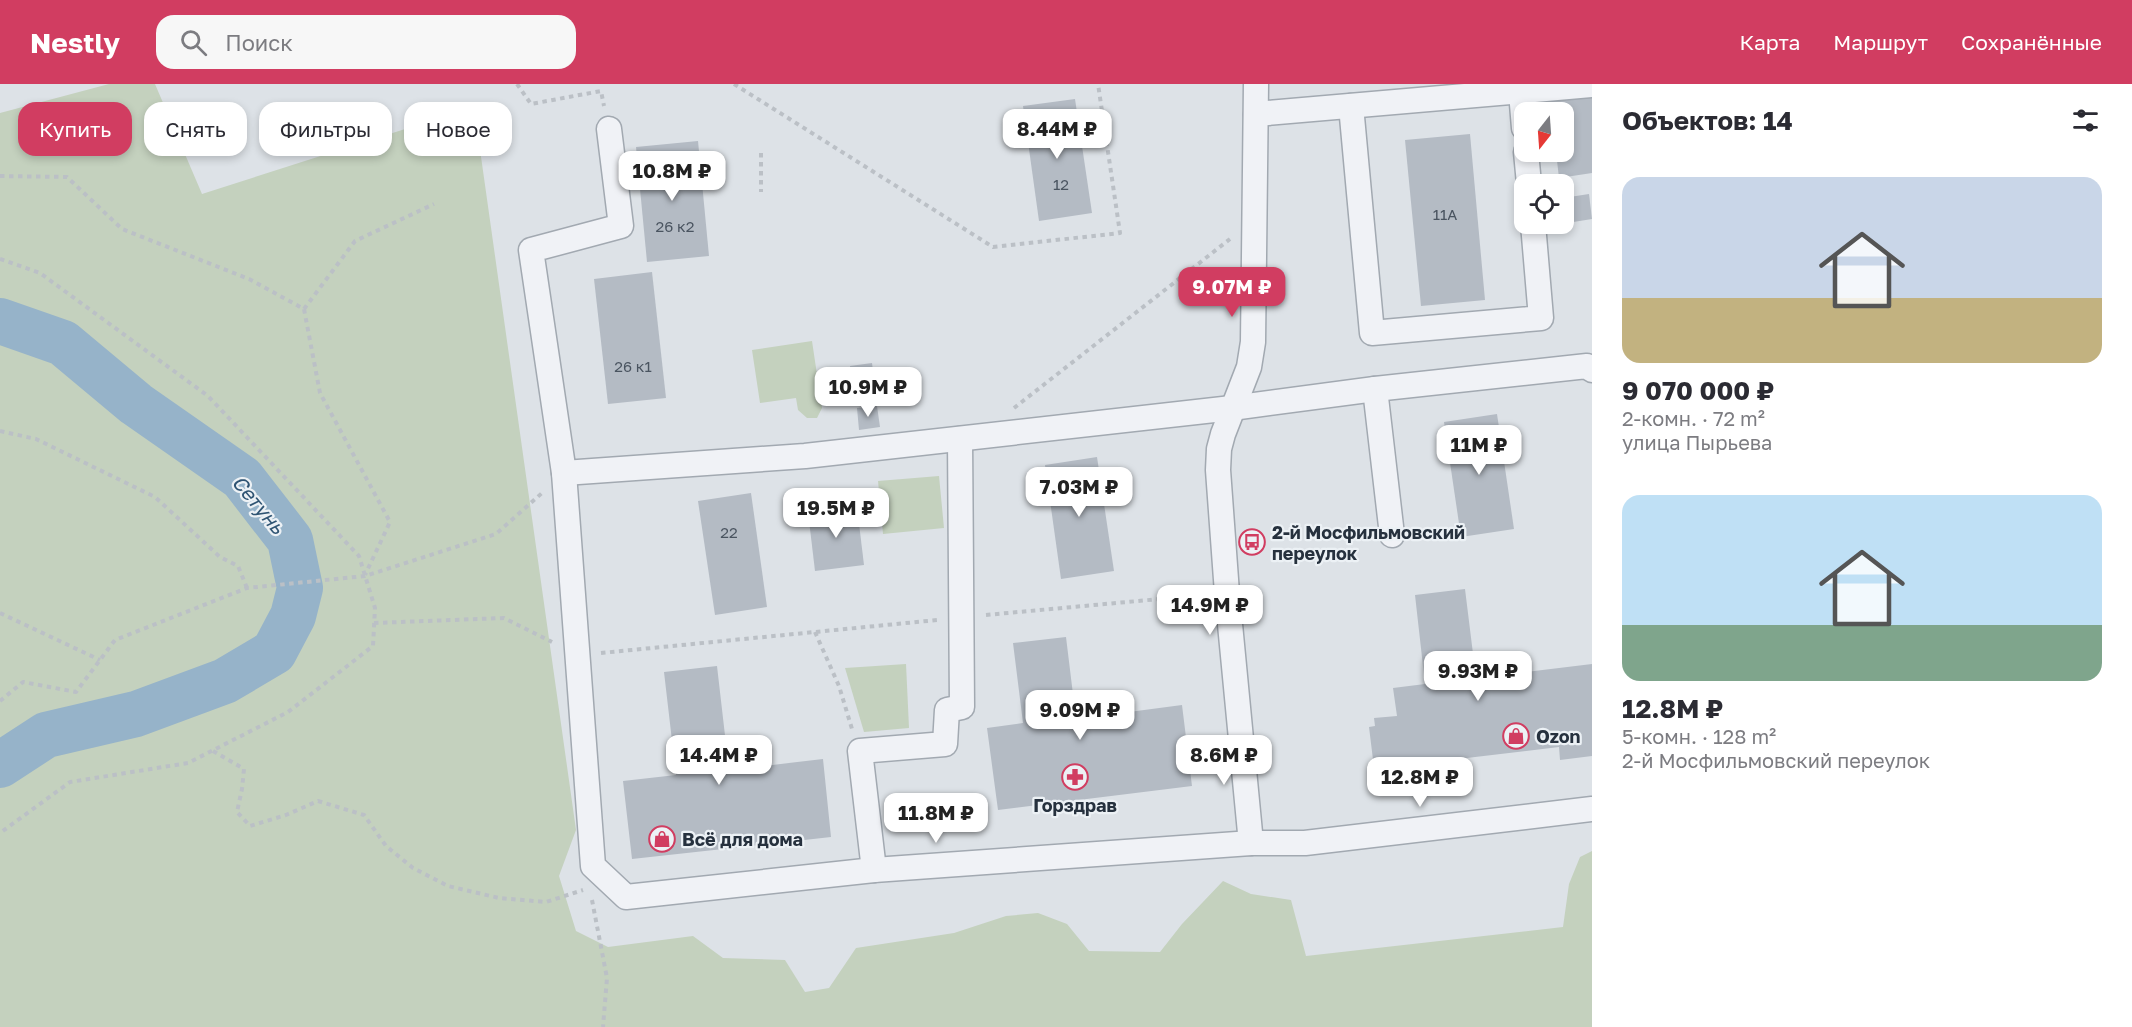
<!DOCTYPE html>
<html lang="ru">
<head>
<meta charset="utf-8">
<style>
  :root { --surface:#fff; --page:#f7f7f7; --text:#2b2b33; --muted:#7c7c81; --accent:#d13d61 }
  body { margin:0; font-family:"Golos Text",sans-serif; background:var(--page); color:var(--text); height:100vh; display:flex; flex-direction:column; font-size:22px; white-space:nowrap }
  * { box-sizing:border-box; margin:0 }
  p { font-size:20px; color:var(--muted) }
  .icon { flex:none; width:33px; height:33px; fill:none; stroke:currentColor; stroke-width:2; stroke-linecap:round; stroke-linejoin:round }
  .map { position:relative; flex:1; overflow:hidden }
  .drawer { display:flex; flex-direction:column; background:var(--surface); width:540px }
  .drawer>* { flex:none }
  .hud { position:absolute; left:18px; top:18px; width:570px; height:54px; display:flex; gap:12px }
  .needle { width:39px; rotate:197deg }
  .tools { position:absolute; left:1514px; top:18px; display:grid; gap:12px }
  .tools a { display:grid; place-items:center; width:60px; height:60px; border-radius:12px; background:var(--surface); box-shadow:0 3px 9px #0003; font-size:30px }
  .price { position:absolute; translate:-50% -51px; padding:0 14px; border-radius:12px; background:#fff; color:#222; font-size:20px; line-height:39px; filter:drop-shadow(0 2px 3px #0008) }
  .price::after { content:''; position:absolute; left:50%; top:36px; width:18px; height:14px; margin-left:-9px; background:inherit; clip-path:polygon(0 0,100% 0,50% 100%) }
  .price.current { background:var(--accent); color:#fff }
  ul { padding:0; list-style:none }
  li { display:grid; align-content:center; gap:12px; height:318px; padding:0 30px }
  li span { display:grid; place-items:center; height:186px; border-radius:18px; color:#555 }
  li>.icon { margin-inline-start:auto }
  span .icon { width:108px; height:108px; fill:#fffc; stroke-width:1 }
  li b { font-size:26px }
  h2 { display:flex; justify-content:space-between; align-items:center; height:72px; padding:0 30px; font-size:26px }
  .pill { padding:0 21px; border-radius:18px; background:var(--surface); box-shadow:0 3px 9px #0003; font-size:21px; line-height:54px }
  .pill.current { background:var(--accent); color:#fff }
  header { display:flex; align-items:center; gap:36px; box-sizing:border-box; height:84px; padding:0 30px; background:var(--accent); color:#fff }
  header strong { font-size:28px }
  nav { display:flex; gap:33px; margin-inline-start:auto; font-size:21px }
  .search { width:420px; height:54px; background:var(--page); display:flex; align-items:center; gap:15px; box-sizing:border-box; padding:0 21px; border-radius:18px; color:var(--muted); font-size:22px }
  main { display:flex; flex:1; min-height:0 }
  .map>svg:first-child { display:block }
</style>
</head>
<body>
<header>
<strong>Nestly</strong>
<div class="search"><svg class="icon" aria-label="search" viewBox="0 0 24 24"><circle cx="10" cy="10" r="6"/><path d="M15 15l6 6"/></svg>Поиск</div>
<nav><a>Карта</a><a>Маршрут</a><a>Сохранённые</a></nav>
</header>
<main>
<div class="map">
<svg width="1592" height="943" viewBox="0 0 1592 943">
  <rect width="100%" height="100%" fill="#dde2e7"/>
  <g fill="#c4d1be">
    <polygon points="109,0 155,0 202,110 474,23 576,746 559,792 576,847 608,863 693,852 723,874 785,876 805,908 829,904 856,864 954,849 1006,832 1038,829 1067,840 1089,867 1160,868 1182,840 1223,797 1251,810 1291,816 1306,872 1563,843 1569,800 1580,773 1592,767 1592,943 0,943 0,29"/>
    <polygon points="812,257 822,324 817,334 807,334 798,326 796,314 760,319 752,266"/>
    <polygon points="939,392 944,444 883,450 878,397"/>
    <polygon points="906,580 909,644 864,648 845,584"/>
  </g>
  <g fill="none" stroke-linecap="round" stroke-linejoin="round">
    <polyline stroke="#96b3c9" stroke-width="46" points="0,237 63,259 136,320 242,394 290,456 300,504 293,532 274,568 225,597 136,630 46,651 0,681"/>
  </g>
  <g fill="#b4bbc4">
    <polygon points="1592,7 1592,89 1559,94 1556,68 1563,68 1563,28 1551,28 1548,13"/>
    <polygon points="1075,15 1092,129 1039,137 1023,22"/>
    <polygon points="1470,50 1485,216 1421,222 1405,56"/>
    <polygon points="698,57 709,172 647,178 636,63"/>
    <polygon points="1589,110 1592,135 1567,139 1563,114"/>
    <polygon points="652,188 666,314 608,320 594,195"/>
    <polygon points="872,279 875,302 853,305 850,282"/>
    <polygon points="877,322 880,343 859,346 857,324"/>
    <polygon points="1497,330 1514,445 1461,453 1444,338"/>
    <polygon points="1097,373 1114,487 1061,495 1045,381"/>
    <polygon points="751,409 767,523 715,531 698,417"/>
    <polygon points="857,423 864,481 815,487 808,428"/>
    <polygon points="1465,505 1476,594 1592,580 1592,672 1560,676 1559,663 1399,682 1401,697 1376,700 1369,643 1375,642 1374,634 1397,632 1393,604 1425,600 1415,511"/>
    <polygon points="1066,553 1076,635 1182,621 1192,702 998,726 987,644 1023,639 1013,559"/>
    <polygon points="717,582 729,686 823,675 831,753 632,775 623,697 676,691 664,588"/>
  </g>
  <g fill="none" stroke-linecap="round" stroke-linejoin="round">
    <g stroke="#a2a9b1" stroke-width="27">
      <g id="minor">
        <polyline points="1521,8 1524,44"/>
        <polyline points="1351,22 1372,249 1541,234 1533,140"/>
        <polyline points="1256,30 1592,1"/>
        <polyline points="609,45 621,142 531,166 564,389 805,372 1232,324 1375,305 1587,282 1592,286"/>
        <polyline points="1526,68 1529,100"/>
        <polyline points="1375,305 1392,451"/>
        <polyline points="564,389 593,782 626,813 874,786 1251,759 1305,759 1592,725"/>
        <polyline points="1251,759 1227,509 1218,386 1219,365 1223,350 1249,283 1253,258 1256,0"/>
        <polyline points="874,786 860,667 945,660 947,626 962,623 960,355"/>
      </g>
    </g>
    <g stroke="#bbc0c6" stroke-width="4" stroke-dasharray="4.5 4.5" stroke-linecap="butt">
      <polyline points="517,0 531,20 601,7 604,22"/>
      <polyline points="734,0 993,163 1120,149 1098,0"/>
      <polyline points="761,69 761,108"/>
      <polyline points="0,92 67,93 122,145 249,195 304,225 320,309 390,438 365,491"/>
      <polyline points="0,175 40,189 208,312 359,472 375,524 373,562 288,628 188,679 70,698 0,749"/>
      <polyline points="304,225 355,157 434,120"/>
      <polyline points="1014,324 1230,155"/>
      <polyline points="0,347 36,355 155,413 220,473 238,482 247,504"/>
      <polyline points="0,529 100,576"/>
      <polyline points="986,531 1203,511"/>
      <polyline points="374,539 504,534 552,558"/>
      <polyline points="815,548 839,602 852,645"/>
      <polyline points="601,569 937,536"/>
      <polyline points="0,617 23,598 76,608 115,556 247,504 365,492 496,450 542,409"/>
      <polyline points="213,667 244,685 242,705 237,728 250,742 286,731 318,717 364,731 386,762 413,784 448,802 499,814 546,818 583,806"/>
      <polyline points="592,816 607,894 603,943"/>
    </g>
    <use href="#minor" stroke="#f0f2f6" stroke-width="24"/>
  </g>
  <defs>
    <g id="bus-ring" transform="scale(1.35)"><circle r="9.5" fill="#ecf1f5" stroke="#d13d61" stroke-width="1.5"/><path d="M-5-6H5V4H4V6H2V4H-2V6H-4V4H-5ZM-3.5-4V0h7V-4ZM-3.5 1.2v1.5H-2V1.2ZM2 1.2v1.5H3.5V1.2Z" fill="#d13d61"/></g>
    <g id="shop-ring" transform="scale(1.35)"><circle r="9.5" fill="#ecf1f5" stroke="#d13d61" stroke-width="1.5"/><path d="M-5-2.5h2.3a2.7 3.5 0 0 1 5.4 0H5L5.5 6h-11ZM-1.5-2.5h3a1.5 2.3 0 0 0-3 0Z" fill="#d13d61"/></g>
    <g id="pharmacy-ring" transform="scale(1.35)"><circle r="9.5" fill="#ecf1f5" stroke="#d13d61" stroke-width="1.5"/><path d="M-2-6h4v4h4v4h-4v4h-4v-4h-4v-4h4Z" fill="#d13d61"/></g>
  </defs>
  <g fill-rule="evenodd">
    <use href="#bus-ring" x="1252" y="458"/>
    <use href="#shop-ring" x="1516" y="652"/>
    <use href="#pharmacy-ring" x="1075" y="693"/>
    <use href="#shop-ring" x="662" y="755"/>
  </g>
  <g text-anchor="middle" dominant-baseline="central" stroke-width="4.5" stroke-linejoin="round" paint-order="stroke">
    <g font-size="15" fill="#4a5460">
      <text x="1061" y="100">12</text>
      <text x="1445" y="130">11А</text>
      <text x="675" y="142">26 к2</text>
      <text x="633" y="282">26 к1</text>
      <text x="729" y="448">22</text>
    </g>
    <g font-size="18" font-weight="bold" fill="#26313e" stroke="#ecf1f5" text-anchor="start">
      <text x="1272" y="448">2-й Мосфильмовский<tspan x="1272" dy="21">переулок</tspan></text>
      <text x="1536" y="652">Ozon</text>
      <text x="1075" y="721" text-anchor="middle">Горздрав</text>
      <text x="682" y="755">Всё для дома</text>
    </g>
    <g font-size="20" font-style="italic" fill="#2f5473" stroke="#ecf1f5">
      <text transform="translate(259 420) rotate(50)">Сетунь</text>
    </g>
  </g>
</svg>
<div class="tools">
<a><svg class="needle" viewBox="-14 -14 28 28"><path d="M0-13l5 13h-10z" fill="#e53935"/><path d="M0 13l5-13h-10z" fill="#7c7c81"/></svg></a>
<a><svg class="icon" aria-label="locate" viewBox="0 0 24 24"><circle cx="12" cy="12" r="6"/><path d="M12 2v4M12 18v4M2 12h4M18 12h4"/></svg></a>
</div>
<b class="price" style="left:1057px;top:76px">8.44M ₽</b>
<b class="price" style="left:672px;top:118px">10.8M ₽</b>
<b class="price current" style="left:1232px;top:234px">9.07M ₽</b>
<b class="price" style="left:868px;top:334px">10.9M ₽</b>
<b class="price" style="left:1479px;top:392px">11M ₽</b>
<b class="price" style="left:1079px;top:434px">7.03M ₽</b>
<b class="price" style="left:836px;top:455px">19.5M ₽</b>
<b class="price" style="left:1210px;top:552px">14.9M ₽</b>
<b class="price" style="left:1478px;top:618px">9.93M ₽</b>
<b class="price" style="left:1080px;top:657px">9.09M ₽</b>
<b class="price" style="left:719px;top:702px">14.4M ₽</b>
<b class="price" style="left:1224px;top:702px">8.6M ₽</b>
<b class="price" style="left:1420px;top:724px">12.8M ₽</b>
<b class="price" style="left:936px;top:760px">11.8M ₽</b>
<div class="hud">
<a class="pill current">Купить</a>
<a class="pill">Снять</a>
<a class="pill">Фильтры</a>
<a class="pill">Новое</a>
</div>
</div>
<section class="drawer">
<h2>Объектов: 14<svg class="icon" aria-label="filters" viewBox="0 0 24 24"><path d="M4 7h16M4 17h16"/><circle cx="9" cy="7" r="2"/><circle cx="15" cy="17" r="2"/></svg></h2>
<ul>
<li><span style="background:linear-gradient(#c9d6e8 65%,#c2b280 0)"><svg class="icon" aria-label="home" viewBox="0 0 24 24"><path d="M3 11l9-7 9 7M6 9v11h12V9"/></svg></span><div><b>9 070 000 ₽</b><p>2-комн. · 72 m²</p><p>улица Пырьева</p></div></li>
<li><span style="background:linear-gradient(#bfe0f5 70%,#7fa58c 0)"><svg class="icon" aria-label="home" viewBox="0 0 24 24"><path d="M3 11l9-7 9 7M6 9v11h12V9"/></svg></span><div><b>12.8M ₽</b><p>5-комн. · 128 m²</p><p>2-й Мосфильмовский переулок</p></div></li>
</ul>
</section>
</main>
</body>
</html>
